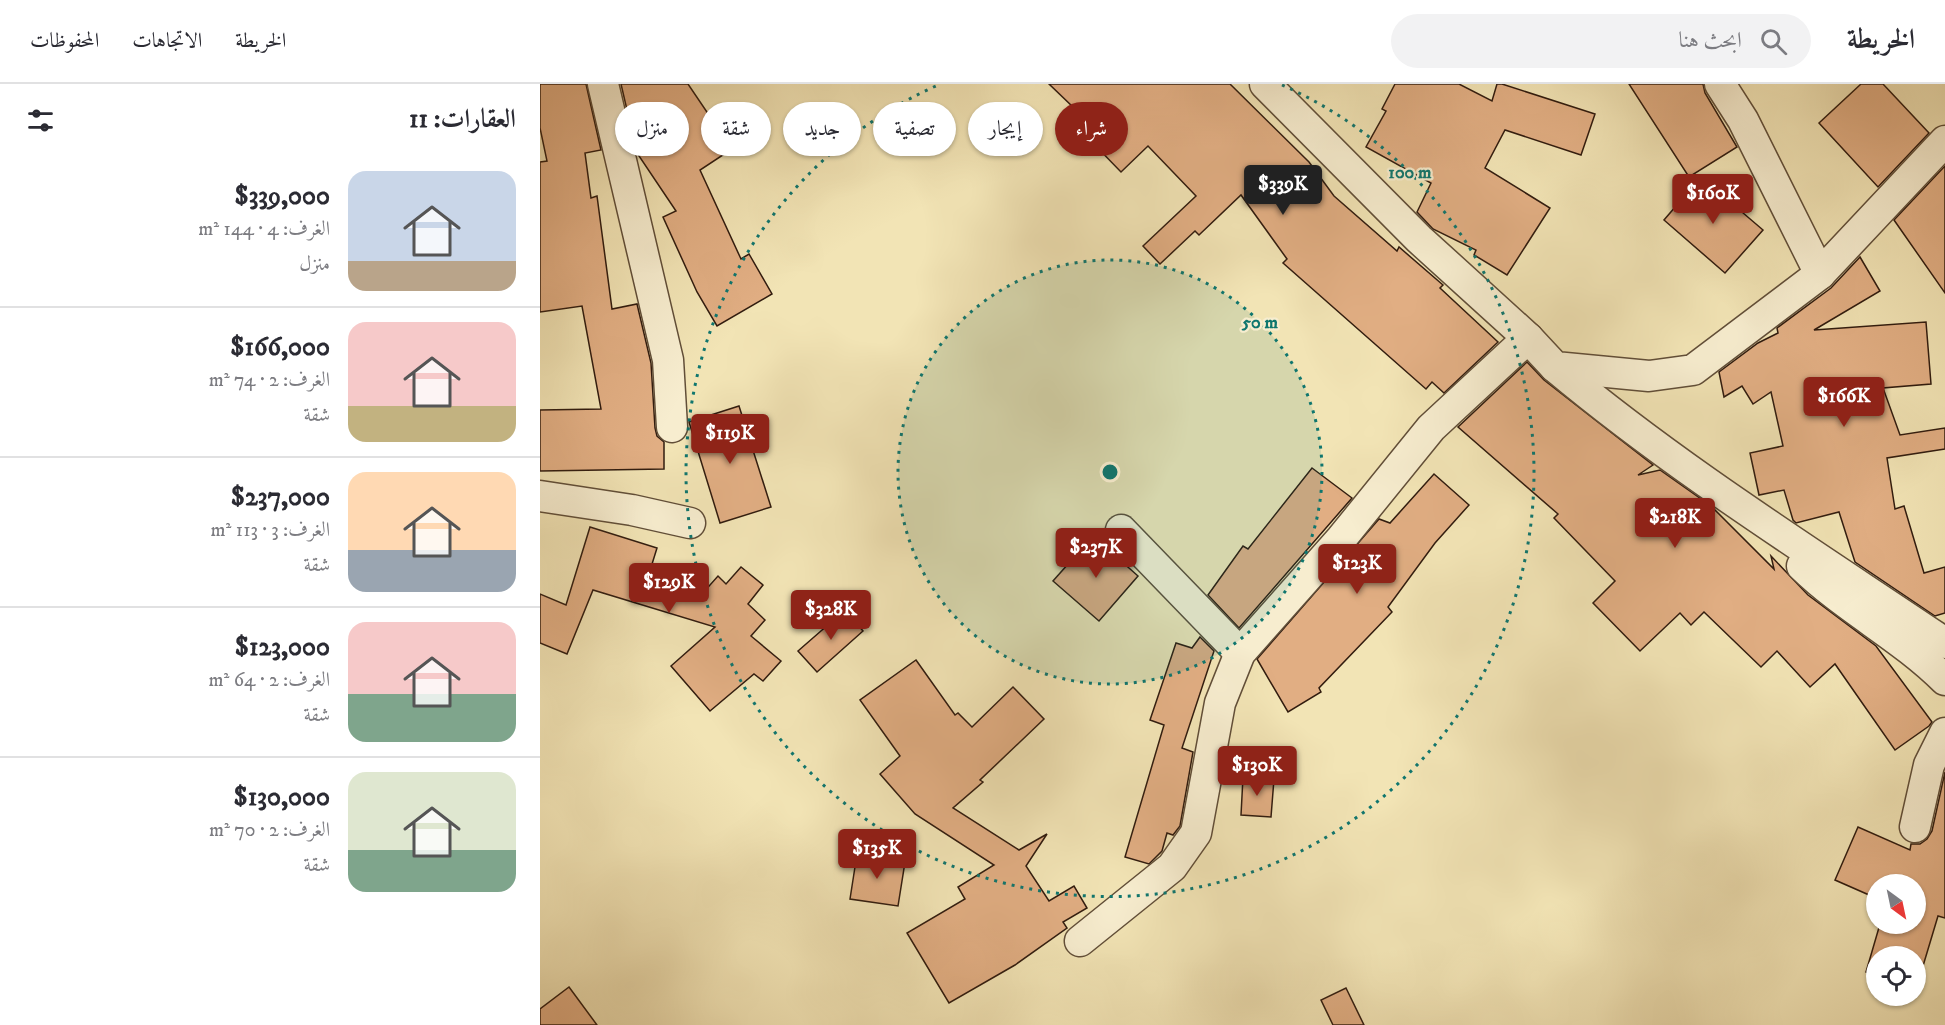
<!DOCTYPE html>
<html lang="ar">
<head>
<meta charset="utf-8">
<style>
  :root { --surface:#fff; --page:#f2f2f3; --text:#2b2b33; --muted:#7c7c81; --line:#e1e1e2; --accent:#8f2418 }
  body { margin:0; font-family:"IM FELL DW Pica",Amiri,serif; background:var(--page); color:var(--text); direction:rtl; height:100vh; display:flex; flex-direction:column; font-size:22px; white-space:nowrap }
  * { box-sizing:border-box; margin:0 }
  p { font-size:20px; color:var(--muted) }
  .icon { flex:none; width:33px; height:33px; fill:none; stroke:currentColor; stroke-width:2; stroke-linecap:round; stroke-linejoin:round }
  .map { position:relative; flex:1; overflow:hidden; direction:ltr }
  .sheet { display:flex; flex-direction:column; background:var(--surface); width:540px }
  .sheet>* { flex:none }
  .top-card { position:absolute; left:18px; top:18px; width:570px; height:54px; direction:rtl; display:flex; gap:12px }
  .needle { width:39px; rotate:147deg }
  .tools { position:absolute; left:1326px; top:790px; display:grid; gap:12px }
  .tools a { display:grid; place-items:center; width:60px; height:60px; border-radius:50%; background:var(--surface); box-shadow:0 2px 4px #0004; font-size:30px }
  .price { position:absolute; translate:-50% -51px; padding:0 14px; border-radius:6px; background:var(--accent); color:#fff; font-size:20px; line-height:39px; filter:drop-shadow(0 2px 3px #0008) }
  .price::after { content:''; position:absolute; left:50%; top:36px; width:18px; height:14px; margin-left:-9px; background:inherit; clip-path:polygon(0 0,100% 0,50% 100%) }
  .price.current { background:#222; color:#fff }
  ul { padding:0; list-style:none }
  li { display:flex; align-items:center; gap:18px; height:150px; padding:0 24px }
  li+li { border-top:2px solid var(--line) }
  li span { display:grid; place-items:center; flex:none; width:168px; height:120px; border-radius:18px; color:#555 }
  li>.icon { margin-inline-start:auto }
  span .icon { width:72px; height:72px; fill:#fffc; stroke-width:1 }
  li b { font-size:26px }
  h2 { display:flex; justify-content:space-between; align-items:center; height:72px; padding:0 24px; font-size:26px }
  .pill { padding:0 21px; border-radius:27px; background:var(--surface); box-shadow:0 2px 4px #0004; font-size:21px; line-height:54px }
  .pill.current { background:var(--accent); color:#fff }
  header { display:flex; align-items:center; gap:36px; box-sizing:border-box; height:84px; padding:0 30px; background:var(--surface); border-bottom:2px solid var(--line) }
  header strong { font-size:28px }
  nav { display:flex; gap:33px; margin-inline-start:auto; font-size:21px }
  .search { width:420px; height:54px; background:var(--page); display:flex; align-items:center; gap:15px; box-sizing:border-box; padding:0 21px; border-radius:33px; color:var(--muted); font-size:22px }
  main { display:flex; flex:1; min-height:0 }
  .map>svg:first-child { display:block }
</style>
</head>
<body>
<header>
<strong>الخريطة</strong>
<div class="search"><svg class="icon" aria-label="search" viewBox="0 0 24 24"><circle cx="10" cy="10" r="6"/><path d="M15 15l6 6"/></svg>ابحث هنا</div>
<nav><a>الخريطة</a><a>الاتجاهات</a><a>المحفوظات</a></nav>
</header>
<main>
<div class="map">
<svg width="1405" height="941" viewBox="0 0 1405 941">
  <rect width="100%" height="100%" fill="#f2e4b5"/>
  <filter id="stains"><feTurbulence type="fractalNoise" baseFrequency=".00333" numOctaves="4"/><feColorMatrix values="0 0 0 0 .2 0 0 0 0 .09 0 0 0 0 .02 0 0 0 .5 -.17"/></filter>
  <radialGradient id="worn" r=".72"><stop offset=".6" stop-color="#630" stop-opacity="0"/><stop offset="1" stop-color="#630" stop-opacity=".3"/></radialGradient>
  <g fill="#e1ae83" stroke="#311c0f" stroke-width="1.5">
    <polygon points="0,0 46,0 61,66 45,69 51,114 57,112 72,225 97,220 111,279 115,344 117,352 124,358 124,385 0,387 0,326 61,325 42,222 0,228 0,78 7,77 0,44"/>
    <polygon points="81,0 148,0 192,65 160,86 201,175 209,170 232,210 177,242 157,208 123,133 136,127 97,69"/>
    <polygon points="509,0 690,0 769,78 794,112 857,167 859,163 903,201 900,204 958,258 904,309 892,298 886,305 743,179 747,175 701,111 659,151 655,147 620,180 603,162 656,112 608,62 581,88 550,56 559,48"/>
    <polygon points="855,0 919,0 952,17 957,0 962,0 1055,30 1041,71 965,46 945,84 1010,124 967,191 934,171 936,166 893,145 877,128 891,99 826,63 846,27 842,25"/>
    <polygon points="1089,0 1163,0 1165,9 1197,63 1149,93"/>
    <polygon points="1321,0 1343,0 1389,49 1338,103 1279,39"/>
    <polygon points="1405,82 1405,209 1354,136"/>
    <polygon points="1161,93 1223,146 1185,189 1124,136"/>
    <polygon points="1320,173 1340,207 1274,246 1386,238 1391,300 1343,304 1360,351 1405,344 1405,365 1347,374 1355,425 1364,422 1384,489 1405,483 1405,529 1395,532 1315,478 1299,428 1256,439 1253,436 1244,406 1219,411 1210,369 1243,362 1231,308 1213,320 1202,302 1184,313 1179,288 1218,259 1238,249 1237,244 1291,204"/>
    <polygon points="987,278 1004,296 1113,381 1098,391 1120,386 1171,422 1234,485 1231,472 1268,511 1336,562 1392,638 1389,642 1355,666 1295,580 1270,603 1237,567 1221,583 1164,528 1151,541 1140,529 1100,567 1053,519 1075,497 1014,434 1018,430 918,343"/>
    <polygon points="199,322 231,423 180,439 149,338"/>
    <polygon points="772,384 812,414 699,544 668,511 703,462 708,465"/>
    <polygon points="894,390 929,421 895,459 848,523 852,528 779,604 781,608 748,628 717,575 839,435 850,439"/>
    <polygon points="50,443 117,464 108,493 162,510 178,492 186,500 201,483 223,501 208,520 225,536 211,552 241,577 223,597 214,590 170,627 131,582 175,543 53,506 27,570 0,559 0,510 26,521"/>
    <polygon points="553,452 598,492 559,537 513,497"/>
    <polygon points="305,526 323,547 277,588 258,567"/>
    <polygon points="660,553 674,567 642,664 653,668 640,742 633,751 627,749 622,767 609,780 585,773 624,641 610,636 636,559 652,564"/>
    <polygon points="376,576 415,631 418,629 432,643 473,603 504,635 440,696 443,698 413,724 479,766 507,750 486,782 509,817 534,802 547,824 523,838 527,844 475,881 409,919 367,849 425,815 418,803 454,781 375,730 340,690 360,672 320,616"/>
    <polygon points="1405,688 1405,834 1398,832 1377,902 1376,873 1336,873 1336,891 1326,888 1340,840 1376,840 1376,801 1336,801 1336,814 1295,796 1318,743 1370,766 1371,760 1380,760 1387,755 1392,747"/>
    <polygon points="703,693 734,695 731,733 701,731"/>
    <polygon points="317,770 365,778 358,822 310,815"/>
    <polygon points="29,903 57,941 0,941 0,925"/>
    <polygon points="806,904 824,941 793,941 781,916"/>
  </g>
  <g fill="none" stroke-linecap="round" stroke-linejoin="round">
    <g stroke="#614e38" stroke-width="33">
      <g id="minor">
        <polyline points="63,0 128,276 132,343"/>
        <polyline points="725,0 879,155 988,254 1015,283 1109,292 1153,286 1280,190 1405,57"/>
        <polyline points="1180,0 1203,36 1280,190"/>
        <path d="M1015,283C1137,385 1273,470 1405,559"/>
        <polyline points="0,412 92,426 150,439"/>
        <polyline points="581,446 700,569"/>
        <path d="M1262,482C1306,525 1362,553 1405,596"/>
        <polyline points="1375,743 1389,681 1405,649"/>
        <polyline points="540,857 632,783 656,749 680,619 700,569 801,455 891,344 988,254"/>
      </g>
    </g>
    <use href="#minor" stroke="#f7edcf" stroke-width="30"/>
  </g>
  <circle cx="570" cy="388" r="212" fill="#0f766e" fill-opacity=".12"/>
  <g fill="none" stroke="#0f766e" stroke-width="3" stroke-dasharray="3 6">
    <circle cx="570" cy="388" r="212"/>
    <path d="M742 1A424 424 0 1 1 398 1"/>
  </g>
  <circle cx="570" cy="388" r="9" fill="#0f766e" stroke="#f7edcf" stroke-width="3"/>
  <g font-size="18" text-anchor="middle" font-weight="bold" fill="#0f766e" stroke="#f7edcf" stroke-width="4.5" stroke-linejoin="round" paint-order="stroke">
    <text x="870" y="94">100 m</text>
    <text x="720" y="244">50 m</text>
  </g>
  <rect width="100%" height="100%" filter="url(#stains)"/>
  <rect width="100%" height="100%" fill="url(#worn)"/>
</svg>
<div class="tools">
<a><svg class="needle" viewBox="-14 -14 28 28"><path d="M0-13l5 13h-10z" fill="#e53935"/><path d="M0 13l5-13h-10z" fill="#7c7c81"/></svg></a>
<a><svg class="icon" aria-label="locate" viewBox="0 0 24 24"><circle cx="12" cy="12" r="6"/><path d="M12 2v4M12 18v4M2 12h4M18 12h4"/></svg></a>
</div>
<b class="price current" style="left:743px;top:132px">$339K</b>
<b class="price" style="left:1173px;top:141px">$160K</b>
<b class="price" style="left:1304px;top:344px">$166K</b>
<b class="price" style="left:190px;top:381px">$119K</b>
<b class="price" style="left:1135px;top:465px">$218K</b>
<b class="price" style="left:556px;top:495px">$237K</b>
<b class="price" style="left:817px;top:511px">$123K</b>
<b class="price" style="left:129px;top:530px">$129K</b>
<b class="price" style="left:291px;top:557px">$328K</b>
<b class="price" style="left:717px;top:713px">$130K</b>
<b class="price" style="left:337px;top:796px">$135K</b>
<div class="top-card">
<a class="pill current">شراء</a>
<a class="pill">إيجار</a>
<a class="pill">تصفية</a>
<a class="pill">جديد</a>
<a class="pill">شقة</a>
<a class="pill">منزل</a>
</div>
</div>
<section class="sheet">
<h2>العقارات: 11<svg class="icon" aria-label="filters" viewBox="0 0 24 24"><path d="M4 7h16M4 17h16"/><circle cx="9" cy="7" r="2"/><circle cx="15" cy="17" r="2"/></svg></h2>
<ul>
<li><span style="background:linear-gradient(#c9d6e8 75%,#b9a48a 0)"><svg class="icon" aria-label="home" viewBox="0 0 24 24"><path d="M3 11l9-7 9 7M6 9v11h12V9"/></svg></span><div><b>$339,000</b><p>الغرف: 4 · 144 m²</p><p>منزل</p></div></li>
<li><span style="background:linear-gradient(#f6c9c9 70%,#c2b280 0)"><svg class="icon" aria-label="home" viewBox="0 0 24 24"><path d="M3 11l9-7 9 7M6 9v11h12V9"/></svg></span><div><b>$166,000</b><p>الغرف: 2 · 74 m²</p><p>شقة</p></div></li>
<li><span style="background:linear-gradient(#ffd9b3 65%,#9aa5b1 0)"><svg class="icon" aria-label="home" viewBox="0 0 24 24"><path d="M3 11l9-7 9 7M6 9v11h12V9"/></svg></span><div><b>$237,000</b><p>الغرف: 3 · 113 m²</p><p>شقة</p></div></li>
<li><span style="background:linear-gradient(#f6c9c9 60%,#7fa58c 0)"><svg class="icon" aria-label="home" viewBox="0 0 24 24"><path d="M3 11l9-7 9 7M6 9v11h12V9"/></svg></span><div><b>$123,000</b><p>الغرف: 2 · 64 m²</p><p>شقة</p></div></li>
<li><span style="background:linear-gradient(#dfe7d0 65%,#7fa58c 0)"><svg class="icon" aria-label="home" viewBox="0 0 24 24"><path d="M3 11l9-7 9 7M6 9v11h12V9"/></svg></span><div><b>$130,000</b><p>الغرف: 2 · 70 m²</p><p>شقة</p></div></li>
</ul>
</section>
</main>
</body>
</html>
